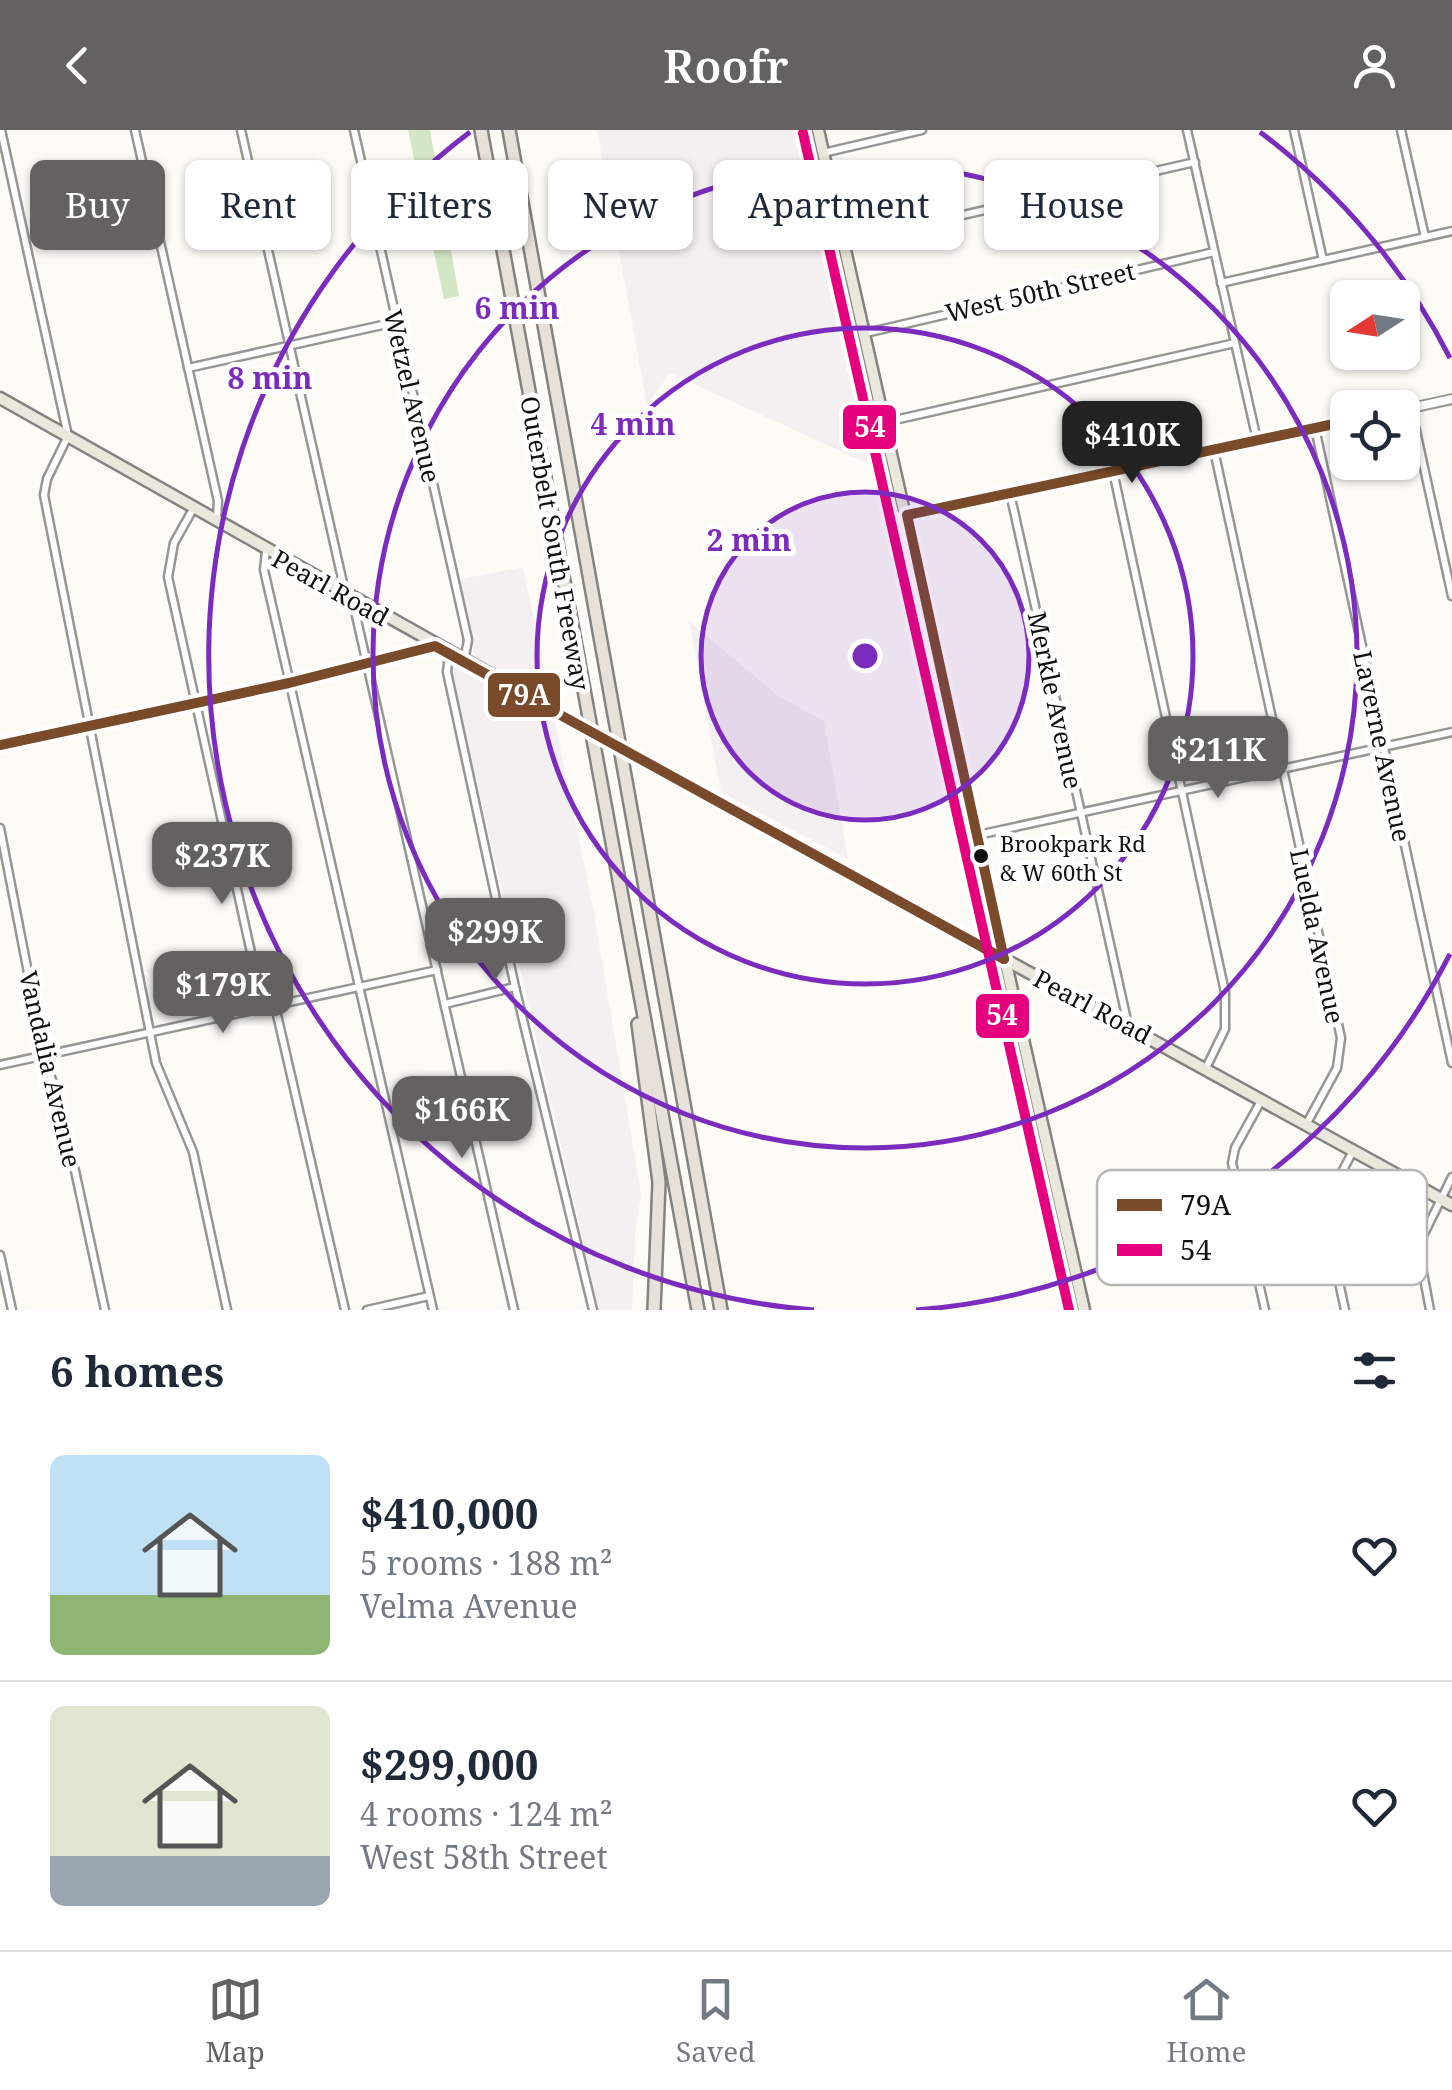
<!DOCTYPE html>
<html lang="en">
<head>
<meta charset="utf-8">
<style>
  :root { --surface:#fff; --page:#f2f2f3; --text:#1f2937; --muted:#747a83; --line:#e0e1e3; --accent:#636260 }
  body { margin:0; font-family:"Noto Serif",serif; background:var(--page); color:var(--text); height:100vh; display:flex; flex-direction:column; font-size:38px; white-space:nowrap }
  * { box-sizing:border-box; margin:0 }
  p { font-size:32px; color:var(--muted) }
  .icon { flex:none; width:55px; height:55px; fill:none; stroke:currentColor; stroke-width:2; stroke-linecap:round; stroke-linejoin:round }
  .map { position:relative; height:1180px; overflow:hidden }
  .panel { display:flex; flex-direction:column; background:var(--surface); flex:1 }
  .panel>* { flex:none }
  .hud { position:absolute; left:30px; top:30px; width:1392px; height:90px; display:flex; gap:20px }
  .needle { width:65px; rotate:258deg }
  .buttons { position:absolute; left:1330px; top:150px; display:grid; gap:20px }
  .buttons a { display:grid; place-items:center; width:90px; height:90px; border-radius:15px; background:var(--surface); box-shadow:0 2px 8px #0004; font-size:50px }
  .price { position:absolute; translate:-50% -85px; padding:0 22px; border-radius:20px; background:var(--accent); color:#fff; font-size:32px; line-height:65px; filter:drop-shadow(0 2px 5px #0008) }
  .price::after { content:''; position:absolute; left:50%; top:60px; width:30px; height:22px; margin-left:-15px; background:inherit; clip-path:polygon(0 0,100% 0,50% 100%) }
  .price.active { background:#222; color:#fff }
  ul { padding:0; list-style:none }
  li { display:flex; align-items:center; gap:30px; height:250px; padding:0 50px }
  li+li { border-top:2px solid var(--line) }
  li span { display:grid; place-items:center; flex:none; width:280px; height:200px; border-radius:15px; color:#555 }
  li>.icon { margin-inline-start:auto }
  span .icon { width:120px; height:120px; fill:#fffc; stroke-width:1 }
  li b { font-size:42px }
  h2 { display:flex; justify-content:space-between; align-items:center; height:120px; padding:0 50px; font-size:42px }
  .chip { padding:0 35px; border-radius:15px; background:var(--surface); box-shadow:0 2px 8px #0004; font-size:35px; line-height:90px }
  .chip.active { background:var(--accent); color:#fff }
  header { display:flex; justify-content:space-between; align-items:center; height:130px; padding:0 50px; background:var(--accent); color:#fff; font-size:45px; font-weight:600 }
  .tabs { display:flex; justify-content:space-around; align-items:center; height:140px; border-top:2px solid var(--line); background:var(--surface); font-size:28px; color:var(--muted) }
  .tabs a { display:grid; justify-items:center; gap:5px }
  .tabs .active { color:var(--accent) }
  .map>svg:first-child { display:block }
</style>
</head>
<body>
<header><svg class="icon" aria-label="back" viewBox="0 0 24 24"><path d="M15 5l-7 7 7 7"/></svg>Roofr<svg class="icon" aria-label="person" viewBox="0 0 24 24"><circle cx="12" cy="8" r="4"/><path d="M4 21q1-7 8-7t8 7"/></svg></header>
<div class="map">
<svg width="1452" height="1180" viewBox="0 0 1452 1180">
  <rect width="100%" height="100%" fill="#fcfbf6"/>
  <g fill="#f4eff1">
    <polygon points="597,0 805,0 884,341 670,243 647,275"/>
    <polygon points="523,437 593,778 641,1064 635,1105 632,1180 599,1180 444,510 475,525 457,450"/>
    <polygon points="689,491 778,566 824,591 848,729 721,662"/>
  </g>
  <polygon fill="#d5e6c7" points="408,0 430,0 459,166 444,169"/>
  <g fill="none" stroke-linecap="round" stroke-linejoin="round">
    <g stroke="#969694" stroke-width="11">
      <g id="minor">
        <polyline points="1,0 68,306 47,349 44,365 156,933 193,1022 227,1180"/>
        <polyline points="135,0 218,371 217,389"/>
        <polyline points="241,0 345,462"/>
        <polyline points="354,0 468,510 464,531"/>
        <polyline points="1187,0 1257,310"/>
        <polyline points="1294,0 1323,130"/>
        <polyline points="1401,0 1425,107"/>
        <polyline points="823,23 922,0"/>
        <polyline points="845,112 1195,32"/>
        <polyline points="1221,153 1452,101"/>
        <polyline points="866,203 1214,122"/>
        <polyline points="188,238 396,192"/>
        <polyline points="1411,278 1452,466"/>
        <polyline points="886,292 1235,213"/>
        <polyline points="1315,298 1452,933"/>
        <polyline points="1214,320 1341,908 1337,938 1307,993"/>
        <polyline points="1113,341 1225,862 1225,899 1206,938"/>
        <polyline points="1010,363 1128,895"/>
        <polyline points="193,379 174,413 168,447 254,836 275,876 345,1180"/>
        <polyline points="266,421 264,440 433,1180"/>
        <polyline points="352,468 514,1180"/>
        <polyline points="449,524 447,542 515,857 593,1180"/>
        <polyline points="0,698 44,925 63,985 105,1180"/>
        <polyline points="978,705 1452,602"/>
        <polyline points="445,874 515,857"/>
        <polyline points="0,935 437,840"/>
        <polyline points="1261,971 1235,1018 1232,1033 1265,1180"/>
        <polyline points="0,1125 12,1180"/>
        <polyline points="367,1180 429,1166"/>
        <polyline points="1345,1180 1323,1078 1353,1021"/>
        <polyline points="1430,1180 1418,1116 1452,1047"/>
      </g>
    </g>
    <g stroke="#969694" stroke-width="12">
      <g id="tertiary">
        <polyline points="1402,280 1452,269"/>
        <polyline points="907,385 1348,291"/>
      </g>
    </g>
    <g stroke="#8d8c8a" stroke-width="14">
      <polyline id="secondary" points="0,615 289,553 435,516"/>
    </g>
    <g stroke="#848381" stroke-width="15">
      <g id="primary">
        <polyline points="818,0 1084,1180"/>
        <polyline points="0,268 552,579"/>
        <polyline points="655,637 1452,1075"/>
      </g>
    </g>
    <g stroke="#848381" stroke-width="16">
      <g id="motorway">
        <polyline points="481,0 698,1180"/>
        <polyline points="509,0 721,1180"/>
        <polyline points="638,894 659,1052 654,1180"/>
      </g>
    </g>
    <use href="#minor" stroke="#fffefe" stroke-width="6"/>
    <use href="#tertiary" stroke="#fffefe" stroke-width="8"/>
    <use href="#secondary" stroke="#f4f4ec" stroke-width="9"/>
    <use href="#primary" stroke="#eae8dc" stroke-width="10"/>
    <use href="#motorway" stroke="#e8e1d9" stroke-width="11"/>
    <g stroke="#848381" stroke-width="15" stroke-linecap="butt">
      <polyline id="primary-bridge" points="552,579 655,637"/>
    </g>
    <use href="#primary-bridge" stroke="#eae8dc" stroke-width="10"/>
    <g stroke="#fff" stroke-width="18">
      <g id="bus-1">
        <polyline points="0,615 289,553 435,516 1004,829"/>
        <polyline points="1004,829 907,385 1348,291"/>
      </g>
    </g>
    <g stroke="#fff" stroke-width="18">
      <polyline id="bus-2" points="803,3 1069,1180"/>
    </g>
    <use href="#bus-1" stroke="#7a4b2a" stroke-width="10"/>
    <use href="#bus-2" stroke="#e5007d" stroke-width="10"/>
  </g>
  <circle cx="865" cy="526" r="164" fill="#7b2cbf" fill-opacity=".12"/>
  <g fill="none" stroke="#7b2cbf" stroke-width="5">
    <circle cx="865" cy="526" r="164"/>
    <circle cx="865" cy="526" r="328"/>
    <circle cx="865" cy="526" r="492"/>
    <path d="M1450 824A656 656 0 0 1 916 1180M814 1180A656 656 0 0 1 470 2M1260 2A656 656 0 0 1 1450 228"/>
  </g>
  <circle fill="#101010" stroke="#fff" stroke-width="4" cx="981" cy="726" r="9"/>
  <g text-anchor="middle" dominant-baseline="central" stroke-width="10" stroke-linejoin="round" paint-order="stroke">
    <g font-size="22" fill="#101010" stroke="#fff" text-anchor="start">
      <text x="1000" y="713">Brookpark Rd<tspan x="1000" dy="29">&amp; W 60th St</tspan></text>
    </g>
    <g font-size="25" fill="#101010" stroke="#fff">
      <text transform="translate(1040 161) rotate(-13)">West 50th Street</text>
      <text transform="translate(413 266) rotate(77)">Wetzel Avenue</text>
      <text transform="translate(556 413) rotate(80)">Outerbelt South Freeway</text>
      <text transform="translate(331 457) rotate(29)">Pearl Road</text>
      <text transform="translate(1056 570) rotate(78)">Merkle Avenue</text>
      <text transform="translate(1383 616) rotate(78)">Laverne Avenue</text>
      <text transform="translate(1318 806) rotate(78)">Luelda Avenue</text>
      <text transform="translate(1093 876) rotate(28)">Pearl Road</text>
      <text transform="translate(51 939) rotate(77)">Vandalia Avenue</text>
    </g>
  </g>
  <rect x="1097" y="1040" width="330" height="115" rx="15" fill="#fff" stroke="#b7b7b7" stroke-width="2.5"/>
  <rect x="1117" y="1069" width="45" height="12" fill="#7a4b2a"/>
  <rect x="1117" y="1114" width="45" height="12" fill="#e5007d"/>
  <g font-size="28" fill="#101010">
    <text x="1180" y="1085">79A</text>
    <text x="1180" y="1130">54</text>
  </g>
  <circle cx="865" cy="526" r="15" fill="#7b2cbf" stroke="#fff" stroke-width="5"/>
  <g font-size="30" text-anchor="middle" font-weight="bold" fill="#7b2cbf" stroke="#fff" stroke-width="10" stroke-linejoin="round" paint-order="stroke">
    <text x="517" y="189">6 min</text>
    <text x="270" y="259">8 min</text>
    <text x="633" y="305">4 min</text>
    <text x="749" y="421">2 min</text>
  </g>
  <g stroke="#fff" stroke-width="4">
    <rect x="841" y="273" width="57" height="48" rx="10" fill="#e5007d"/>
    <rect x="486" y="541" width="76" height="48" rx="10" fill="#7a4b2a"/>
    <rect x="974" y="862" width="57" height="48" rx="10" fill="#e5007d"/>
  </g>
  <g font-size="28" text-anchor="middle" font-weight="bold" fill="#fff">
    <text x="870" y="307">54</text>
    <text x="524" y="575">79A</text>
    <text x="1002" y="895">54</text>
  </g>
</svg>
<div class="buttons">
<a><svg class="needle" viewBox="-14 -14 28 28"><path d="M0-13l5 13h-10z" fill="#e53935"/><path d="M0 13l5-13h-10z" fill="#747a83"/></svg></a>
<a><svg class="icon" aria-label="locate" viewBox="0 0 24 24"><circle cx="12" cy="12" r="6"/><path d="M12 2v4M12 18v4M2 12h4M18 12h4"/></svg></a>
</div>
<b class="price active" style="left:1132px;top:356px">$410K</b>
<b class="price" style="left:1218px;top:671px">$211K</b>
<b class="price" style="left:222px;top:777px">$237K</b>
<b class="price" style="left:495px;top:853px">$299K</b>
<b class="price" style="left:223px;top:906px">$179K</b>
<b class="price" style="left:462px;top:1031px">$166K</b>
<div class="hud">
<a class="chip active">Buy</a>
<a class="chip">Rent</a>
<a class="chip">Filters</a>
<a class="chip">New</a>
<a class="chip">Apartment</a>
<a class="chip">House</a>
</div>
</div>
<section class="panel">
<h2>6 homes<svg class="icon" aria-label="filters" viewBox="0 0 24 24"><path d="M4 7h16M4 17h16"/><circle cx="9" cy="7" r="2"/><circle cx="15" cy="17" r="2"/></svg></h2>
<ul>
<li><span style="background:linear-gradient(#bfe0f5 70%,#8fb573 0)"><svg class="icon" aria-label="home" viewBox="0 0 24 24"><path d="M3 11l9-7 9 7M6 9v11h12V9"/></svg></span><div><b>$410,000</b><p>5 rooms · 188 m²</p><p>Velma Avenue</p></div><svg class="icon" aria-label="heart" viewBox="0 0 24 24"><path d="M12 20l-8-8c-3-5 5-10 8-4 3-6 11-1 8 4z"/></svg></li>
<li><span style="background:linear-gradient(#dfe7d0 75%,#9aa5b1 0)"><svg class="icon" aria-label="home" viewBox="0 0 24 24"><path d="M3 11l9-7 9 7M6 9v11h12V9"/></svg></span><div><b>$299,000</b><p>4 rooms · 124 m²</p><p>West 58th Street</p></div><svg class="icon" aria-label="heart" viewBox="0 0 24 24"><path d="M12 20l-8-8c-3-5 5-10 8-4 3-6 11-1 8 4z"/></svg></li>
</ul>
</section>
<nav class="tabs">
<a class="active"><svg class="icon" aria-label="map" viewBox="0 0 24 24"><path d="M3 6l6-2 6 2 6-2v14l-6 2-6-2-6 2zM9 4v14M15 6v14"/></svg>Map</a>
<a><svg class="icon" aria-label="saved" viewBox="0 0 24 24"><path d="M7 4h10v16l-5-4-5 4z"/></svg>Saved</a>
<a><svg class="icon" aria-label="home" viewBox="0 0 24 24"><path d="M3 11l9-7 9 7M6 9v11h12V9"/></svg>Home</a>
</nav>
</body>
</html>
